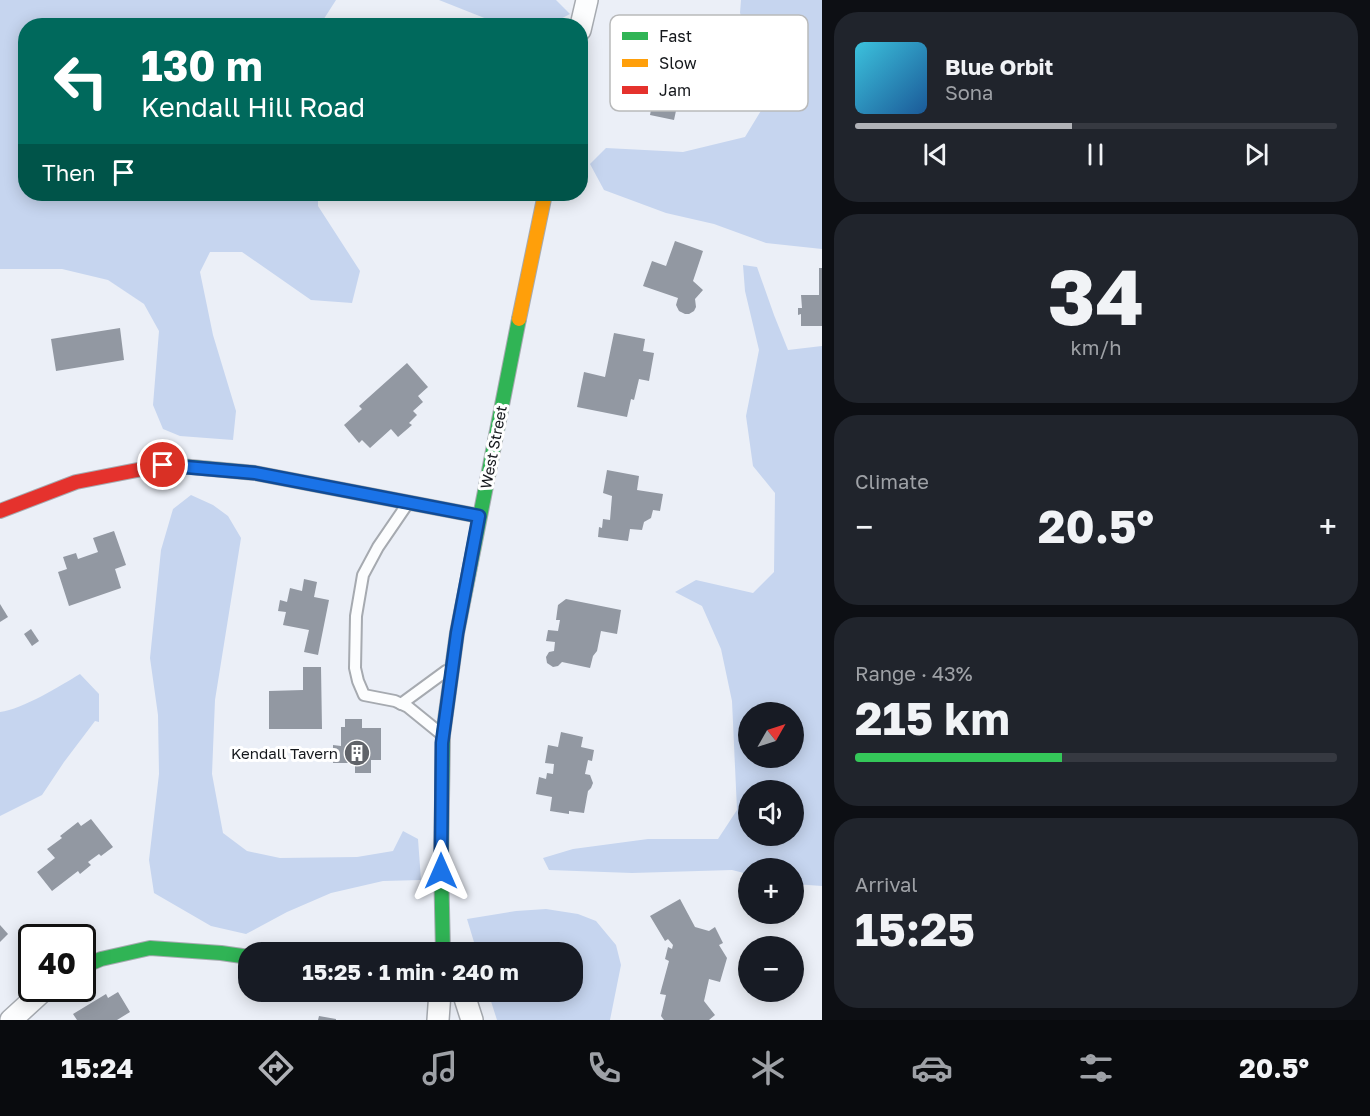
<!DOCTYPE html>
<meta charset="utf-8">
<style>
body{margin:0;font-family:"Golos Text",sans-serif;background:#20242c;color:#f1f3f6;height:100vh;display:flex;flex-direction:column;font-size:22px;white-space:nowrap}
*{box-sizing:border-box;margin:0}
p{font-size:20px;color:#9ea1a6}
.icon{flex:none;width:33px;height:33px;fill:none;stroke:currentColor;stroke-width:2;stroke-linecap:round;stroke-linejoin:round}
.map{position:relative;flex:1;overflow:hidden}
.drawer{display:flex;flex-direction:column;gap:12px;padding:12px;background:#0d0f14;width:548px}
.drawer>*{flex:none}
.top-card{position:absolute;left:18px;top:18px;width:570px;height:183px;border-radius:24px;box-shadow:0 3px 15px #0003;background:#00695c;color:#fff;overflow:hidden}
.needle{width:39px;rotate:51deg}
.buttons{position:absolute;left:738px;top:702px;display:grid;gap:12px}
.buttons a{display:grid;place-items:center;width:66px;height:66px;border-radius:50%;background:#171b24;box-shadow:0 3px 15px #0003;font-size:30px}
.speed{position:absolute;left:18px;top:924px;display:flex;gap:12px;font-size:30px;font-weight:700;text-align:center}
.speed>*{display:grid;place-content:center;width:78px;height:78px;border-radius:50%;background:#171b24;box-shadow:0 3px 15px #0003;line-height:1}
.speed .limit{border:3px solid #111;border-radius:9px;background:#fff;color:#111}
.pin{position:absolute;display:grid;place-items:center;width:51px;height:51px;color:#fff;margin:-26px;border:3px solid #fff;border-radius:50%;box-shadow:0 2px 6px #0007}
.me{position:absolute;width:66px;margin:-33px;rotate:0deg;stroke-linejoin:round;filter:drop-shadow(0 0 4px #0008)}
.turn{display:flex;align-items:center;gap:21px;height:126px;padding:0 24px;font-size:27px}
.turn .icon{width:78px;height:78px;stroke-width:2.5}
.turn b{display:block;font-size:42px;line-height:51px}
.then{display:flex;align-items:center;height:57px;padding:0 24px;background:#0003;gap:12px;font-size:22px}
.big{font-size:45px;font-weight:700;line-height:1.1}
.drawer .tile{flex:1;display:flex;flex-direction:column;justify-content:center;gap:9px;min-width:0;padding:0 21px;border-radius:24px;background:#20242c}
.drawer .dial{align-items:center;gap:0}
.dial b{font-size:78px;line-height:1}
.song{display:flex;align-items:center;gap:18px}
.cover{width:72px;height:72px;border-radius:9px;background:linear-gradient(135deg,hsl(190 70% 55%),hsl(210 70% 35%))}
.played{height:6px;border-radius:3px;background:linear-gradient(90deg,#b0b2b7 45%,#363941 45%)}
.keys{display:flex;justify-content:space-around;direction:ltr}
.heat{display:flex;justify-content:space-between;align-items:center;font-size:33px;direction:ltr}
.charge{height:9px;border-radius:4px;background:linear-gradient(90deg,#34c759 43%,#363941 0)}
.trip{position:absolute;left:238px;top:942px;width:345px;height:60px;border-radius:24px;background:#171b24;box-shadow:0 3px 15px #0003;font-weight:700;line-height:60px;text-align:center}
.dock{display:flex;height:96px;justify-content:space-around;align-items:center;background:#090b0e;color:#9ea1a6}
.dock .icon{width:42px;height:42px}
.dock .selected{color:#b0b2b7}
.dock b{font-size:27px;color:#f1f3f6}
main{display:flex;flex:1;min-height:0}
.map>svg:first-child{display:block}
.forest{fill:#c6d5ef;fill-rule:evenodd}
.building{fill:#9298a2}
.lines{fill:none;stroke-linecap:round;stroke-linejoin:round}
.lane-casing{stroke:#a6aab0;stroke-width:14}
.street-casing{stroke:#a6aab0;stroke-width:24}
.fast-casing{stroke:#a6aab0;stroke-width:16}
.slow-casing{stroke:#a6aab0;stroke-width:16}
.jam-casing{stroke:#a6aab0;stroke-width:16}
.lane{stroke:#fcfdfe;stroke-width:10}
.street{stroke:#fcfdfe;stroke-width:21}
.fast{stroke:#30b455;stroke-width:14}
.slow{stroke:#ff9f0a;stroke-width:14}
.jam{stroke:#e5322d;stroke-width:14}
.route-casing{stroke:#114b97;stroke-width:15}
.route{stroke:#1a73e8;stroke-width:10}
.labels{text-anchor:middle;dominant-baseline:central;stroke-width:6;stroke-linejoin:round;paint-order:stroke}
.street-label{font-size:15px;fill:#15181c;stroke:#fff}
.poi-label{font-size:15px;fill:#15181c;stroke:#fff;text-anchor:end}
.key{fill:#fff;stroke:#b9babb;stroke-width:1.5}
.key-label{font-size:16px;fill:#15181c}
</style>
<main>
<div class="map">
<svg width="823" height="1020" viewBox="0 0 823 1020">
<rect width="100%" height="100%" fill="#ebeff7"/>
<!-- forest -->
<g class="forest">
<polygon points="0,0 336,0 320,25 26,26 26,194 318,194 318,206 360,271 352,303 311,300 242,252 210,252 200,272 213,335 236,411 233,440 180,436 163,429 153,405 159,331 144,304 108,280 62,269 0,269"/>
<polygon points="439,0 556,0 570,14 551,24 497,23"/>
<polygon points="741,0 822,0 822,249 766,243 714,224 666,213 604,190 590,164 606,148 683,152 745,137 762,109 766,70 740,13"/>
<path d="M743 265 757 267 774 315 788 350 822 346V886L794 884V868H748V874L732 870 632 873 549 870 543 858 573 849 648 839H718L737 810 732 701 721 649 702 606 675 592 696 580 753 593 774 572 775 493 753 466 746 416 759 350 745 291ZM794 712V758H748V712ZM794 790V836H748V790Z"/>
<polygon points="191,495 213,505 228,516 241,538 215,700 212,774 223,833 247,851 280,858 357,857 393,851 403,831 418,839 421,880 383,881 331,893 287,912 246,934 211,926 154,893 149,860 159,774 158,715 150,658 161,550 173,509"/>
<path d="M80 674 99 694V722L95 721 64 762 42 795 0 816V712C23 709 60 686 80 674Z"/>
<polygon points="546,909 578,914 596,921 616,945 621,965 610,1020 497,1020 488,992 573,992 573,952 477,952 467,919 516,911"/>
</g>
<!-- building -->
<g class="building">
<polygon points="670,52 688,55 674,120 650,115 656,84 649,83 652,71 665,74"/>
<polygon points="675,241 703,251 693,281 703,290 695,299 696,307 694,311 689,314 685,314 679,311 676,305 678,298 643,286 652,261 666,266"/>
<polygon points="819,268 823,268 823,326 801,326 801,314 798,315 798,308 802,308 801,295 819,295"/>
<polygon points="120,328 124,360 56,371 51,339"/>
<polygon points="614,333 645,339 643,351 654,353 649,381 639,379 634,400 631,399 627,417 577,407 584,372 605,377"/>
<polygon points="407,363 428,387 418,396 423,402 413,411 417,415 409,423 412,425 398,437 391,429 370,448 362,440 359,443 344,425 362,409 359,406"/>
<polygon points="607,470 639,476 637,490 663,494 660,511 653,510 651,518 644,522 642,530 630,529 628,541 598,537 599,527 602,528 603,519 610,520 612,496 603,493"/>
<polygon points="114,531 126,565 115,569 121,588 69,606 58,572 67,569 63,557 76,553 78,559 98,552 93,538"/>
<polygon points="304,579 317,582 314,597 329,600 318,655 304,652 309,630 283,625 286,612 278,611 280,600 287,602 290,588 302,591"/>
<polygon points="566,599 621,610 617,634 601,631 597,651 593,656 590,668 562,662 558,666 553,667 547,663 546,657 549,652 554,651 555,642 546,641 548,630 558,631 560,620 556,620 558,605"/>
<polygon points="0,604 8,617 0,622"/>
<polygon points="31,629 39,641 32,646 24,634"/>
<polygon points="303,667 321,667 322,729 269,729 269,691 303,690"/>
<polygon points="345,719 362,719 362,728 381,728 381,760 371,760 371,773 355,773 355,763 333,763 333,745 341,746 341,727 345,727"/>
<polygon points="561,732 583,737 581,747 594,750 592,761 588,760 585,774 590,775 593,783 591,788 588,791 584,813 569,811 569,814 550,811 552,797 536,794 539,777 546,779 547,773 553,774 554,764 545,763 548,745 558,747"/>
<polygon points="91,819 113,847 101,856 99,854 88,862 91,865 80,874 78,871 52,891 37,872 55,858 47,849 62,838 60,836 78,822 81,826"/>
<polygon points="680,899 695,927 709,931 715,927 723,943 719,945 727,958 720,982 709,979 704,1001 715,1015 709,1020 664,1020 661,1016 666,995 660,994 669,961 665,959 668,947 672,949 673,945 668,939 665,941 650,916"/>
<polygon points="0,925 8,934 0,942"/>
<polygon points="118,992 130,1012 117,1020 77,1020 73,1014 106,994 108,998"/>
<polygon points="319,1016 336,1019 336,1020 318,1020"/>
</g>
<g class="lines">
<!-- lane casing -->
<g class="lane-casing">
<g id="lane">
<polyline points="406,506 378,547 363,575 356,616 355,668 358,681 364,695 395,701 408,707 440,733"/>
<polyline points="401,704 446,671"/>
</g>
</g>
<!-- street casing -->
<g class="street-casing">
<g id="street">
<polyline points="580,30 587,0"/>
<polyline points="463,992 472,1020"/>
<polyline points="11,1020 46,988"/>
<polyline points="438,1020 440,992"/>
</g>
</g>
<!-- fast casing -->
<g class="fast-casing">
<g id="fast">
<polyline points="180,466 255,473 479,516"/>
<polyline points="443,952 441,864 443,735 457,633 519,319"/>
<polyline points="82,967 101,959 150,948 221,953 249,957"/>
</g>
</g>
<!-- slow casing -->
<g class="slow-casing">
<polyline id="slow" points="519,319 545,194"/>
</g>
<!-- jam casing -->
<g class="jam-casing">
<polyline id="jam" points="0,511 76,482 163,465 180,466"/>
</g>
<!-- lane -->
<use href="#lane" class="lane"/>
<!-- street -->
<use href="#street" class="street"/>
<!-- fast -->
<use href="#fast" class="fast"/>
<!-- slow -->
<use href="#slow" class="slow"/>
<!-- jam -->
<use href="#jam" class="jam"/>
</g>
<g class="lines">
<!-- route casing -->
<g class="route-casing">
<polyline id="route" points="163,465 255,473 479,516 457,633 442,743 441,871"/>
</g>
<!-- route -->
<use href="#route" class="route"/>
</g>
<!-- icons -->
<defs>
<g id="building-disc" transform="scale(1.35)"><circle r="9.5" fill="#606369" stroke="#fff"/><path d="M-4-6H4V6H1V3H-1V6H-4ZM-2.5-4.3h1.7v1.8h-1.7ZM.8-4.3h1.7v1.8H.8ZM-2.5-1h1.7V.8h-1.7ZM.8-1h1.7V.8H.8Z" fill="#fff"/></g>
</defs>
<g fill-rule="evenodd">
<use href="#building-disc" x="357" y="753"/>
</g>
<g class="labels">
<!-- street labels -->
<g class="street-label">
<text transform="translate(493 447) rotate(-79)">West Street</text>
</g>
<!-- poi labels -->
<g class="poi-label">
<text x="338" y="753">Kendall Tavern</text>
</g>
</g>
<!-- legend -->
<rect x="610" y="15" width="198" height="96" rx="9" class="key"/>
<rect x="622" y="32" width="26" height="8" fill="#30b455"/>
<rect x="622" y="59" width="26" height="8" fill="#ff9f0a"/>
<rect x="622" y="86" width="26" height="8" fill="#e5322d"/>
<g class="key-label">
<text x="659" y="42">Fast</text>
<text x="659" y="69">Slow</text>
<text x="659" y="96">Jam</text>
</g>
</svg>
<div class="buttons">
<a><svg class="needle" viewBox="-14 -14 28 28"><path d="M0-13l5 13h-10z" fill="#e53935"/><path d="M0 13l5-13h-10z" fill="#9ea1a6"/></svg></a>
<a><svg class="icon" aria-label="sound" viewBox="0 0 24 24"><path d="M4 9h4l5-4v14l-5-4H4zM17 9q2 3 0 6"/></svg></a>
<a>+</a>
<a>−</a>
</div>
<div class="speed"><div class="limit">40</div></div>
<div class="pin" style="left:163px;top:465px;background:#d93025"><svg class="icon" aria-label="arrive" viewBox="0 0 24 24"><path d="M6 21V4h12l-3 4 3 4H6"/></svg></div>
<svg class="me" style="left:441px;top:871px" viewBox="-20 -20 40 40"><path d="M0-17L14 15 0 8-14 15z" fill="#1a73e8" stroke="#fff" stroke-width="4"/></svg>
<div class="trip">15:25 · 1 min · 240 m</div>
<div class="top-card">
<div class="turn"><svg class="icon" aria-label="left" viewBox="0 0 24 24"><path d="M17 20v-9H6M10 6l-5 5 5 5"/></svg><div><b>130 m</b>Kendall Hill Road</div></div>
<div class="then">Then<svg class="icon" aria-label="arrive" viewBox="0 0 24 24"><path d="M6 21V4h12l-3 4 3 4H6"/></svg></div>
</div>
</div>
<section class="drawer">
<div class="tile">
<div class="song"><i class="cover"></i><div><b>Blue Orbit</b><p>Sona</p></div></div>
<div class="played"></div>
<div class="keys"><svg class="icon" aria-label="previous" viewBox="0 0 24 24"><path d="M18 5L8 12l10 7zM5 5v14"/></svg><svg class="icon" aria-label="pause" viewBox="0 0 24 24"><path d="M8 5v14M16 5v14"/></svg><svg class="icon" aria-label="next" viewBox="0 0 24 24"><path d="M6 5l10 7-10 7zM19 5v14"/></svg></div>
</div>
<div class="tile dial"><b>34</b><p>km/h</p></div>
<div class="tile"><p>Climate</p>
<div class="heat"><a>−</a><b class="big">20.5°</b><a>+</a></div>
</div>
<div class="tile"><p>Range · 43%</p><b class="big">215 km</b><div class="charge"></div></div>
<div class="tile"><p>Arrival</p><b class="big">15:25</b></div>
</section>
</main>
<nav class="dock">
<b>15:24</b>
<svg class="icon selected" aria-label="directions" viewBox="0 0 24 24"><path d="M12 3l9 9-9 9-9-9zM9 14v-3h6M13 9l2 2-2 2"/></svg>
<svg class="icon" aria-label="music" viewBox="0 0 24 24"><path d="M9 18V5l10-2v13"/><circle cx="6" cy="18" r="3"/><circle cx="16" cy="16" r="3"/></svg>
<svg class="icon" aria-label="phone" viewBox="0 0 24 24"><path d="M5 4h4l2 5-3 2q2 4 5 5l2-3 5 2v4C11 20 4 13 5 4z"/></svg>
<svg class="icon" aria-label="climate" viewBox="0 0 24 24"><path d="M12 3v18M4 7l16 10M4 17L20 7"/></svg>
<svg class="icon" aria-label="car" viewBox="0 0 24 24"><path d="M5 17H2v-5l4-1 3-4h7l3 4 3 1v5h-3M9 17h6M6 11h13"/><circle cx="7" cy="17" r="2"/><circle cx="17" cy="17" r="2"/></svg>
<svg class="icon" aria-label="filters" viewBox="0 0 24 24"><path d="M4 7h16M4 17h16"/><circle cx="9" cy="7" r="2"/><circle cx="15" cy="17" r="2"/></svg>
<b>20.5°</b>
</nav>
